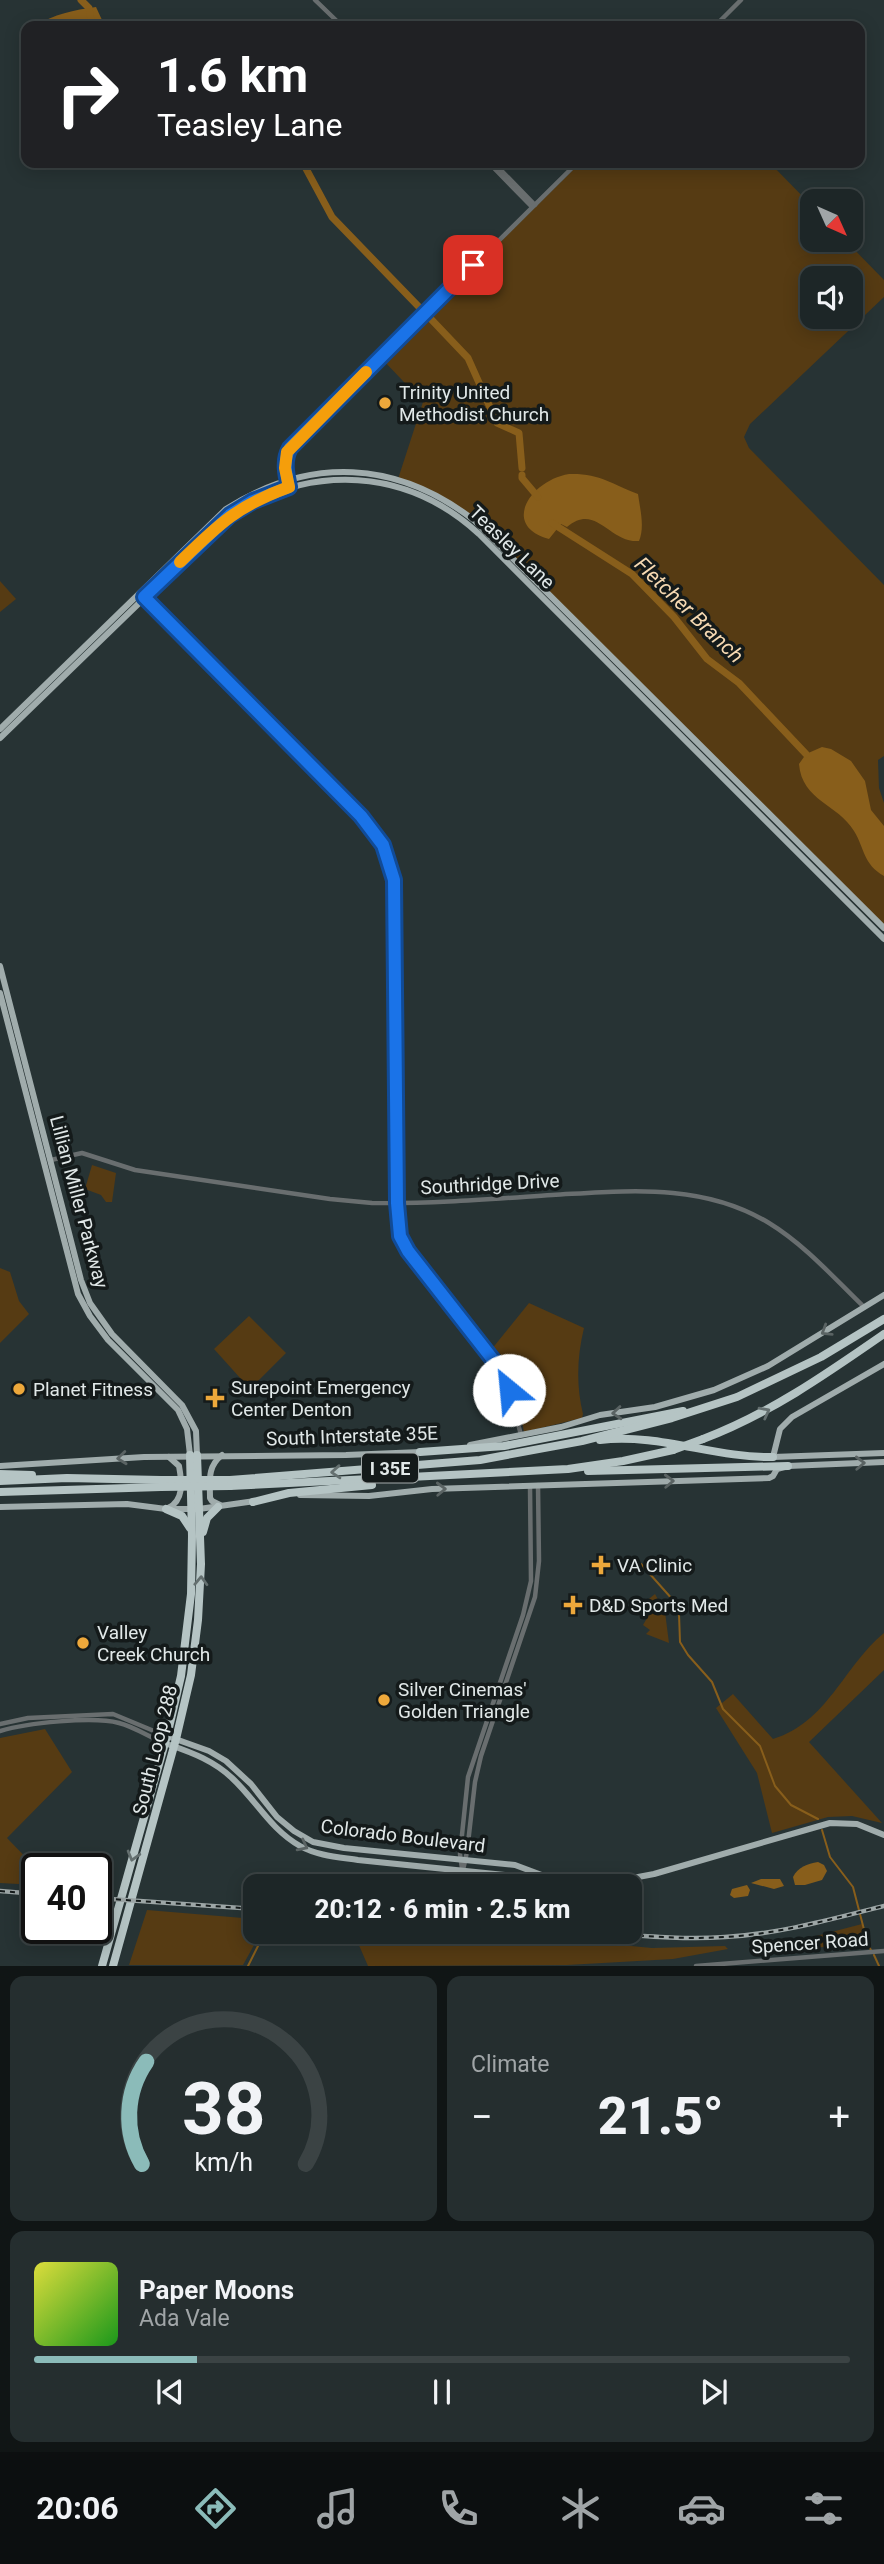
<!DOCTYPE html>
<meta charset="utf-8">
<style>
body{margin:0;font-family:Roboto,sans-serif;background:#252e2f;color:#f1f3f6;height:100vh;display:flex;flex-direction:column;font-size:26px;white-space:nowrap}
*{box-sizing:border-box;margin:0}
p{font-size:23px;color:#a0a5a7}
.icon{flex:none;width:38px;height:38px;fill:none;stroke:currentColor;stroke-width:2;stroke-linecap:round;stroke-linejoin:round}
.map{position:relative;height:1966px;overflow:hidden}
.side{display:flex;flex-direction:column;gap:10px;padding:10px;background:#101515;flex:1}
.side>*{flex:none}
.hud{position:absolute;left:21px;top:21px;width:844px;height:147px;border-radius:14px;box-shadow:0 4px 18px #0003,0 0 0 2px #3b4344;background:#202124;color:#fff;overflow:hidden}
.needle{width:46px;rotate:135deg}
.tools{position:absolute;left:800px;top:189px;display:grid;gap:14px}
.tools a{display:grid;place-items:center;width:63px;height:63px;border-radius:14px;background:#1d2627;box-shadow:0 4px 18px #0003,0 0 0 2px #3b4344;font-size:35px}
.speed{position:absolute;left:21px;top:1853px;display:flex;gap:14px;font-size:35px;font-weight:700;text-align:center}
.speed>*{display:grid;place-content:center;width:91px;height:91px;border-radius:50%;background:#1d2627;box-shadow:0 4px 18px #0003,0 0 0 2px #3b4344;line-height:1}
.speed .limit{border:4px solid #111;border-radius:10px;background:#fff;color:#111}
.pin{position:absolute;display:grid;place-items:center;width:60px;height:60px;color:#fff;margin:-30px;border-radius:14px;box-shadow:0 4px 10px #0006}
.me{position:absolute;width:77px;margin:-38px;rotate:332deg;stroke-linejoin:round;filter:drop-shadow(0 0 5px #0008)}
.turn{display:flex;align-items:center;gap:24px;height:147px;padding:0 21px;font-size:32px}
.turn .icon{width:91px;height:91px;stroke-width:2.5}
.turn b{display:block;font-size:49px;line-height:60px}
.big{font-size:52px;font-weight:800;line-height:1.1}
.side .tile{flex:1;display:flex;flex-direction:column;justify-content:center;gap:10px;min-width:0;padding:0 24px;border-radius:14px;background:#252e2f}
.side .dial{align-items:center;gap:0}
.dial svg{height:182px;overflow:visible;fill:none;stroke:#3b4344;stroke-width:7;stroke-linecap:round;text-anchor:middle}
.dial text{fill:#f1f3f6;stroke:none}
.song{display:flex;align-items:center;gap:21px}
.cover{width:84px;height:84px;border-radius:10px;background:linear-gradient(135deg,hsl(60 70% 55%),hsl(120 70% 35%))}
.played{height:7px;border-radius:4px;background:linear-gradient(90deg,#8bbbb9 20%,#3b4344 20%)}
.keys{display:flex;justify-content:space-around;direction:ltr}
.heat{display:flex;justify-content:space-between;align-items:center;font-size:38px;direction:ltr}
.side .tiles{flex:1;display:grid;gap:10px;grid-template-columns:1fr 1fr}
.tile:last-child{grid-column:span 2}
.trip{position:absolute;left:243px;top:1874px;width:399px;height:70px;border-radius:14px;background:#1d2627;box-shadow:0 4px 18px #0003,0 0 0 2px #3b4344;font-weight:800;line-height:70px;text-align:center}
.dock{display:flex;height:112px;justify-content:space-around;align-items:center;background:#0c0f10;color:#a0a5a7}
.dock .icon{width:49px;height:49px}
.dock .active{color:#8bbbb9}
.dock b{font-size:32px;color:#f1f3f6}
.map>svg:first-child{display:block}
.green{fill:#563b13;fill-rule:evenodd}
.water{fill:#885e1b}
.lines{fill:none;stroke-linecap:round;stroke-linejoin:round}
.stream{stroke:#885e1b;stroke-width:2}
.river{stroke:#885e1b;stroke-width:7}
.minor{stroke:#696e6f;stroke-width:4.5}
.major{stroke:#a0acac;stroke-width:6}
.highway{stroke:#b5c4c4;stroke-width:8}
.rail-casing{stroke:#9da6a6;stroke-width:4.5}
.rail{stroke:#141a1a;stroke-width:2;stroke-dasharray:5;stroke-linecap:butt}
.highway-bridge{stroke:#b5c4c4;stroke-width:8}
.oneway{stroke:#5a6363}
.oneway2{stroke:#646f6f}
.route-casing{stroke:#114b97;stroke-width:18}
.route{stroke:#1a73e8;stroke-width:12}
.slow{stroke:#f59e0b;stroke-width:12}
.poi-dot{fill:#eda83b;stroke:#141a1a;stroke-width:2.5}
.labels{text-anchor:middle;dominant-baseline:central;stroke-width:7;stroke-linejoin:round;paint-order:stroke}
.shield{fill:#141a1a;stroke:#a4aaaa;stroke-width:2}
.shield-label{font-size:18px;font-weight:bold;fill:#e1e8e8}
.poi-label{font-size:19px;fill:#e1e8e8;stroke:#141a1a;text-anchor:start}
.street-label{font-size:19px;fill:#e1e8e8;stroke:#141a1a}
.water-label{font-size:21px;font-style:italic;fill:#f6d9b2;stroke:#141a1a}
</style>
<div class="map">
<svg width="884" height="1966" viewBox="0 0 884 1966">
<rect width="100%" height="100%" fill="#273334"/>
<!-- green -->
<g class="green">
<path d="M580 163H770L812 206V240H845L884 280V297L750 424 744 437 749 448 884 585V756L878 760 879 788 884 803V929L484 530 455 506 398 479 423 402 382 359ZM812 278H850V317H812Z"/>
<polygon points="0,581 16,599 0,612"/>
<polygon points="92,1165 116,1173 112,1202 106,1202 101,1195 85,1189"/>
<polygon points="0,1268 10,1272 19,1301 29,1314 0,1343"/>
<path d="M529 1303 584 1328C577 1357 576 1385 583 1414L582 1418 524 1432C518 1401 510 1375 491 1350Z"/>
<polygon points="249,1316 286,1353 250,1389 214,1349"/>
<polygon points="655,1594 665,1612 669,1643 646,1634 650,1630 643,1625 650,1613 644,1603"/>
<path d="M884 1633V1670L809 1742 882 1823 852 1816 828 1817 772 1833 757 1773 716 1708 733 1694 773 1739C828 1722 843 1667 884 1633Z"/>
<polygon points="45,1729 72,1772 7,1838 37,1869 37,1885 0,1883 0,1738"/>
<polygon points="147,1910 255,1919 256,1932 260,1932 259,1936 243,1965 129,1965"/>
<polygon points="862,1924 868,1945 763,1950 762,1946 767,1944 801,1940"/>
<polygon points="344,1932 516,1935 652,1948 725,1946 728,1949 673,1959 567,1965 368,1966 358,1943"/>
</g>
<!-- water -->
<g class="water">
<path d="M96 7 102 20 110 26H35C54 14 74 10 96 7Z"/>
<path d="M569 474C599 473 612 484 638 494 640 509 645 527 639 541 609 543 596 502 567 527L561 524 549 539C500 526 531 480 569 474Z"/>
<path d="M822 747 831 749 851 761 865 781 871 810 884 826V876C863 864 865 849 854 831 838 804 802 801 799 764L806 754Z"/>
<path d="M818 1862 824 1865 827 1871 822 1880 805 1885H795L793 1877C798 1867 807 1864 818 1862Z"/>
<polygon points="761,1879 780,1879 784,1886 774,1889 751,1883"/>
<polygon points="747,1885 750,1890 748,1896 734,1898 730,1895 732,1889"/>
</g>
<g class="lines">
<!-- stream -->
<g class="stream">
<polyline points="641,1564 673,1600 679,1614 680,1642 688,1655 712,1682 723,1709 760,1746 775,1786 791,1805 818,1819"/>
<polyline points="822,1830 830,1857 853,1887 868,1945 871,1950"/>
<polyline points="874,1955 879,1966"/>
<polyline points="248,1966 265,1932"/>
</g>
<!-- river -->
<g class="river">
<polyline points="81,0 89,8 92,26"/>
<polyline points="303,163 332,217 420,308"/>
<polyline points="429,317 468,358 497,423 519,433 522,468"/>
<polyline points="522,475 522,478 538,497"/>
<polyline points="552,523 632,574 674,617 707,659 739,683 806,754"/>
</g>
<!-- minor -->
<g class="minor">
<polyline points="315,0 342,26"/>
<polyline points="715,26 741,0"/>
<polyline points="489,163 532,207"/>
<polyline points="494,163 535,205"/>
<path d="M288 482C285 471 283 458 290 448L577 163"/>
<path d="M143 596 361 816C378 836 389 854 394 880L397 1203 398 1227 403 1243 498 1366 509 1390 521 1435"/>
<path d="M51 1160 82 1153 135 1170 330 1199 372 1203C432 1204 492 1199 552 1195 626 1191 702 1182 769 1223 805 1245 834 1278 864 1307"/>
<polyline points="0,1724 28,1718 113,1714 166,1736"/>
<path d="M0 1731C26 1723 93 1716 119 1723 135 1727 149 1737 164 1743"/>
<polyline points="462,1869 460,1854 468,1777 523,1615 531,1581 530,1486"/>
<polyline points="463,1870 467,1852 475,1782 481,1756 535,1597 539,1561 538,1485"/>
<polyline points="696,1966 884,1951"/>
</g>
<!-- major -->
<g class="major">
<path d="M0 729 226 509C310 456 397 460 475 521L884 928"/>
<path d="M0 738 230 515C312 464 406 467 479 534L884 939"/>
<polyline points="0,966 69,1233 81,1280 90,1303 112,1334 182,1405 196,1431 197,1455"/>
<polyline points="0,993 78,1294 90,1316 108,1340 178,1410 187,1429 190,1455"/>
<polyline points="884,1364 792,1417 780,1429 773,1457 884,1453"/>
<polyline points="470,1445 561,1427 600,1415 655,1407 714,1390 768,1366 884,1295"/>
<polyline points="0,1466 144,1457 346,1455 421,1452"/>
<polyline points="300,1495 369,1496 432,1489 769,1478 773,1476 777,1469 788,1466 884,1462"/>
<path d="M220 1505 212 1501 210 1498C210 1480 207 1467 222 1455"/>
<polyline points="0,1507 127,1504 166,1509 199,1509 255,1501"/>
<path d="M168 1508C184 1501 182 1482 179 1466L169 1457"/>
<polyline points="167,1736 209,1751 226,1761 251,1784 277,1817 294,1831 313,1842 344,1848 515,1865 547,1877"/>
<path d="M170 1745C193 1753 214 1761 232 1778 256 1800 270 1829 300 1846 318 1856 338 1857 358 1860L533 1878 617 1881 654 1874 830 1823 857 1824 884 1835"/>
</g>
<!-- highway -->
<g class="highway">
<path d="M703 1439C769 1414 825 1375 884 1334"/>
<path d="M600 1440C659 1433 714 1458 773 1457"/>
<polyline points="420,1452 504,1446 683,1411"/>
<polyline points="588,1471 788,1466"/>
<polyline points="0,1474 32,1475"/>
<polyline points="230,1480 480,1460 582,1441 672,1418 737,1397 821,1357 884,1319"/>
<polyline points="0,1481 67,1478 161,1480"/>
<polyline points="230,1486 568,1469 623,1461 673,1450"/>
<polyline points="0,1492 161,1487"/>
<polyline points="253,1502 289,1493 372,1485"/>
<polyline points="166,1509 182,1516 190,1528"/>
<polyline points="203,1532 207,1518 218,1507"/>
<polyline points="102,1966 167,1736 181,1676 191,1594 192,1536 190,1455"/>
<polyline points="113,1966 176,1739 191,1675 198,1620 201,1564 197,1455"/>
</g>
<!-- rail casing -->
<g class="rail-casing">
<g id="rail">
<polyline points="0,1891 37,1894"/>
<polyline points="96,1898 256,1909"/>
<path d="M589 1932C634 1935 679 1940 725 1937 779 1934 832 1919 884 1906"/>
</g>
</g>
<!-- rail -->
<use href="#rail" class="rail"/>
<!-- highway-bridge -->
<g class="highway-bridge">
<polyline points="673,1450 703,1439"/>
<polyline points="161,1480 230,1480"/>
<polyline points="161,1487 230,1486"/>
</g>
</g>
<!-- one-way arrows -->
<defs><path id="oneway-chevron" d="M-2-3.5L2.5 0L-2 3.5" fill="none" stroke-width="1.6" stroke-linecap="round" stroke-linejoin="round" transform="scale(1.75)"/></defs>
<g class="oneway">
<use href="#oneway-chevron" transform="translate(826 1331) rotate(148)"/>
<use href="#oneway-chevron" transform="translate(617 1413) rotate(175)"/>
<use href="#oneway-chevron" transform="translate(122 1458) rotate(174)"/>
<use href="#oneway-chevron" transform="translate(860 1463) rotate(-2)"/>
<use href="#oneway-chevron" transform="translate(669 1481) rotate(-2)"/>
<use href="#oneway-chevron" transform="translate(441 1489) rotate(-2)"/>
<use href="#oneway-chevron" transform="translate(303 1846) rotate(27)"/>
</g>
<g class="oneway2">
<use href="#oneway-chevron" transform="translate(765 1412) rotate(-28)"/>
<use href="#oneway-chevron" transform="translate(336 1472) rotate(176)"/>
<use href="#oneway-chevron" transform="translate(201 1581) rotate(-88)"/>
<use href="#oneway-chevron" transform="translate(133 1856) rotate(106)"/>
</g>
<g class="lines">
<!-- route casing -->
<g class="route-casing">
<path id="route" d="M473 265 290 448C283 460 286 474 289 487L253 501 230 515 144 597 361 816 383 845 394 880 397 1203 400 1236 408 1251 494 1361 509 1390"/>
</g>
<!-- route -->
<use href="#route" class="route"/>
<!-- slow -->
<path class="slow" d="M180 562C219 524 237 506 289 487L285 468 287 452 366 372"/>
</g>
<!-- markers -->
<g class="poi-dot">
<circle cx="385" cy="403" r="7"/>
<circle cx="19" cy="1389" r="7"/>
<path d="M211.5 1387.5h7v7h7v7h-7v7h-7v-7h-7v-7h7z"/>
<path d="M597.5 1554.5h7v7h7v7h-7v7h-7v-7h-7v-7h7z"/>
<path d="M569.5 1594.5h7v7h7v7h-7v7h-7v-7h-7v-7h7z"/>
<circle cx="83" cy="1643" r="7"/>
<circle cx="384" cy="1700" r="7"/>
</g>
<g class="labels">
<!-- shield labels -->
<rect class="shield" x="362" y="1453.5" width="56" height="29" rx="5"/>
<g class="shield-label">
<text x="390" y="1468">I 35E</text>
</g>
<!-- poi labels -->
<g class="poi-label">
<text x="399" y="392">Trinity United<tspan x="399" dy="22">Methodist Church</tspan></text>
<text x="231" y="1387">Surepoint Emergency<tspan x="231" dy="22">Center Denton</tspan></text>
<text x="33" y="1389">Planet Fitness</text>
<text x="617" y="1565">VA Clinic</text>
<text x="589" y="1605">D&amp;D Sports Med</text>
<text x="97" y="1632">Valley<tspan x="97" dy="22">Creek Church</tspan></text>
<text x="398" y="1689">Silver Cinemas'<tspan x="398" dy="22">Golden Triangle</tspan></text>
</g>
<!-- street labels -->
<g class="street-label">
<text transform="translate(512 547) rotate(44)">Teasley Lane</text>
<text transform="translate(490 1184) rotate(-3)">Southridge Drive</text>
<text transform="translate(79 1202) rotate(75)">Lillian Miller Parkway</text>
<text transform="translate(352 1436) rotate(-2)">South Interstate 35E</text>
<text transform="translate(155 1750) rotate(-76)">South Loop 288</text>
<text transform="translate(403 1836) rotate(7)">Colorado Boulevard</text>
<text transform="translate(810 1943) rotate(-4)">Spencer Road</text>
</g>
<!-- water labels -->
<g class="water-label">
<text transform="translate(689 610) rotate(44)">Fletcher Branch</text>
</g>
</g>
</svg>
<div class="tools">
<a><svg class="needle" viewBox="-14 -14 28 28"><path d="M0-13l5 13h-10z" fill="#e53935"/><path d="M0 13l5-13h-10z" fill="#a0a5a7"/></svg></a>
<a><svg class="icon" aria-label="sound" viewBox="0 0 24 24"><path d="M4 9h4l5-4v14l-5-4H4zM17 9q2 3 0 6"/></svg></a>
</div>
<div class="speed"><div class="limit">40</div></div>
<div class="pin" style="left:473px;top:265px;background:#d93025"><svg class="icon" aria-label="arrive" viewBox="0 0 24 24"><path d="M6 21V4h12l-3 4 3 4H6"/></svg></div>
<svg class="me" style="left:509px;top:1390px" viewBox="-20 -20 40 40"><circle r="19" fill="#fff"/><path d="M0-13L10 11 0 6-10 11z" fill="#1a73e8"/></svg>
<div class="trip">20:12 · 6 min · 2.5 km</div>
<div class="hud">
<div class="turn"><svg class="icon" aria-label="right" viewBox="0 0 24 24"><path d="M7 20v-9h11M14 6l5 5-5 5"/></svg><div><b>1.6 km</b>Teasley Lane</div></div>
</div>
</div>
<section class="side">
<div class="tiles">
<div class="tile dial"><svg viewBox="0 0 100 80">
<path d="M14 69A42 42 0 1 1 86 69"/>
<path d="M14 69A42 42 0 0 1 16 24" stroke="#8bbbb9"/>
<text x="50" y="56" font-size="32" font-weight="700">38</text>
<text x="50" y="72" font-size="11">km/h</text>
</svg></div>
<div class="tile"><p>Climate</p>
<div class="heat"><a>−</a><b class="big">21.5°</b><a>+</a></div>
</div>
<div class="tile">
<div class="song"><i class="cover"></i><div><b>Paper Moons</b><p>Ada Vale</p></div></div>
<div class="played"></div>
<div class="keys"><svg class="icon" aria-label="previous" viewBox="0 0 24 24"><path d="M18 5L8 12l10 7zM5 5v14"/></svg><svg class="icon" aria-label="pause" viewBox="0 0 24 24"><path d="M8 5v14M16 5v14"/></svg><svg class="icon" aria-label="next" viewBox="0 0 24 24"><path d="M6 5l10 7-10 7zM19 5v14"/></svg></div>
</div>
</div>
</section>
<nav class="dock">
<b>20:06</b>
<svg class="icon active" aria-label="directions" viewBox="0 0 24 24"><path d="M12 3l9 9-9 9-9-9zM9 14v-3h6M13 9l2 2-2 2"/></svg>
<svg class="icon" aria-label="music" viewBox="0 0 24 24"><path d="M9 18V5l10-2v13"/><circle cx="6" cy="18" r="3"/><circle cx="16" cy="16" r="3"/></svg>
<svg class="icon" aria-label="phone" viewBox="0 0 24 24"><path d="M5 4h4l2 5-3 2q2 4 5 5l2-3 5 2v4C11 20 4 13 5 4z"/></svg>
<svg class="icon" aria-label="climate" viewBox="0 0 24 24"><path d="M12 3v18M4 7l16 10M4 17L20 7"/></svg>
<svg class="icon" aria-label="car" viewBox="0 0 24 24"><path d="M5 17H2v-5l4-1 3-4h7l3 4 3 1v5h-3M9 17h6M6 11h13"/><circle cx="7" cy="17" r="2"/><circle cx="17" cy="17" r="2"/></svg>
<svg class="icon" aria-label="filters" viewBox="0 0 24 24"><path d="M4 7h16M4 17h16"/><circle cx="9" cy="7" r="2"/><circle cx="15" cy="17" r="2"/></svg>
</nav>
